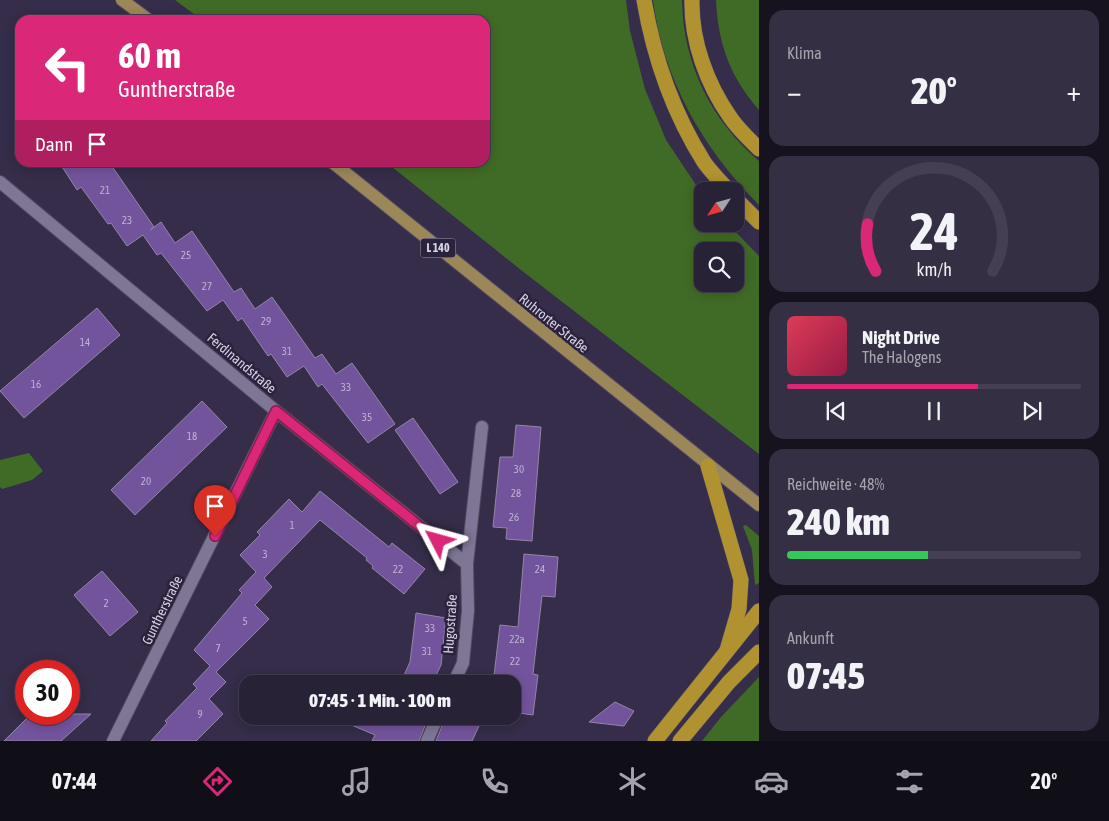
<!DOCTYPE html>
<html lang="de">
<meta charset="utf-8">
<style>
body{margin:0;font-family:"Asap Condensed",sans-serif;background:#342f42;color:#f1f3f6;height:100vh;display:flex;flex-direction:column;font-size:19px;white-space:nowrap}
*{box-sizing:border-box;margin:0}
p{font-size:16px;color:#a5a4ad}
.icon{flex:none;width:28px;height:28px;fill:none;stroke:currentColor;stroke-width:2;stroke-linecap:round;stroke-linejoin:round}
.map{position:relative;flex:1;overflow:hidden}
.panel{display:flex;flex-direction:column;gap:10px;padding:10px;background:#16131e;width:350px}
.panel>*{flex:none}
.guide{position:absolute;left:15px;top:15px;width:475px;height:152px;border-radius:15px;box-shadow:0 2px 12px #0003,0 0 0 1px #443f52;background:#db2777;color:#fff;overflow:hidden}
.needle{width:32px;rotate:234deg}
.tools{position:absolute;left:694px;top:182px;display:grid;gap:10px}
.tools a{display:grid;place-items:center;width:50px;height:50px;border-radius:10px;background:#282237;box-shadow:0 2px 12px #0003,0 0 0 1px #443f52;font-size:25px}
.speed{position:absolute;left:15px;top:660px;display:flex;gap:10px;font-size:25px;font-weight:700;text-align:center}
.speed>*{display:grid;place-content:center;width:65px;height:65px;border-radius:50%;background:#282237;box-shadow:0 2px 12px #0003,0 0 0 1px #443f52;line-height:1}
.speed .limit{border:8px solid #d22;background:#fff;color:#111}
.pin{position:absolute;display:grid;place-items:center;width:42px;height:42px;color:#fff;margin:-51px -21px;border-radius:50% 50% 50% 0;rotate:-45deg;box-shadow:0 0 5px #0007}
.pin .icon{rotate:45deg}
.me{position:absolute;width:55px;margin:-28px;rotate:309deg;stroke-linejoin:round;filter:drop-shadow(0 0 4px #0008)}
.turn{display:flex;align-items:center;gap:18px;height:105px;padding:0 20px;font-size:22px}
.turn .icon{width:65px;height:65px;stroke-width:2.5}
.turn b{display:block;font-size:35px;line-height:42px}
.then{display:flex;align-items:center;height:48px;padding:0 20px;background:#0003;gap:10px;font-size:19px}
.big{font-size:38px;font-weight:800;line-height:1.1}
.panel .tile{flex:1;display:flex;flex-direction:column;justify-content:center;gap:8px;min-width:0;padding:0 18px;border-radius:15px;background:#342f42}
.panel .dial{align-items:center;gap:0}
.dial svg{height:130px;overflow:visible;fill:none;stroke:#443f52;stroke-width:7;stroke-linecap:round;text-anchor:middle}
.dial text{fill:#f1f3f6;stroke:none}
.song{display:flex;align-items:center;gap:15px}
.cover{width:60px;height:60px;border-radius:8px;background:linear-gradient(135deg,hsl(350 70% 55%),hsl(340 70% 35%))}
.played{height:5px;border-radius:2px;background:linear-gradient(90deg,#db2777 65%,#443f52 65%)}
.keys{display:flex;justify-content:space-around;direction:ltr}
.heat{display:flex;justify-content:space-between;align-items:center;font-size:28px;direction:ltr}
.charge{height:8px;border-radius:4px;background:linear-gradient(90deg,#34c759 48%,#443f52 0)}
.trip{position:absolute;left:239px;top:675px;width:282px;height:50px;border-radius:15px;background:#282237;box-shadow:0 2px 12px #0003,0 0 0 1px #443f52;font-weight:800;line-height:50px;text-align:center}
.tab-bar{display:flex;height:80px;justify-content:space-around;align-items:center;background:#100e16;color:#a5a4ad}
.tab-bar .icon{width:35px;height:35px}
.tab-bar .on{color:#db2777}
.tab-bar b{font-size:22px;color:#f1f3f6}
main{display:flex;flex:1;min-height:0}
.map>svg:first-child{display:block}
.green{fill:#406b26;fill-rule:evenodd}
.building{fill:#72549c;stroke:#9286a6}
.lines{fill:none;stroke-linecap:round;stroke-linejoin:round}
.minor-casing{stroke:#514a61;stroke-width:14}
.major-casing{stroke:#514a61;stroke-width:14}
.highway-casing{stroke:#514a61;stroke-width:16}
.minor{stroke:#7f7696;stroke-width:12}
.major{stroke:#9c8759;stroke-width:12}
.highway{stroke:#b09231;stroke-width:15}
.route-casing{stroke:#8e194d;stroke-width:12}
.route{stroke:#db2777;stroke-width:9}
.labels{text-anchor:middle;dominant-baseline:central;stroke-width:5;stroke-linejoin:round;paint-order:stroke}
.number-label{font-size:11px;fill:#beb2d2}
.shield{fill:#2b233e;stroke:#a39eb2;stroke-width:1}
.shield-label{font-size:12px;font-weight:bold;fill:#d7d2e4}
.street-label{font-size:14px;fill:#d7d2e4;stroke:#2b233e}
</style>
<main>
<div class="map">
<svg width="759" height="741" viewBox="0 0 759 741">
<rect width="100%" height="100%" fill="#352d49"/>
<!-- green -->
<g class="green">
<path d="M175 0H626L630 31 645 89 666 140 702 194V224H728L759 256V454L521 270 387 163 485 162V20H202ZM702 251H735V284H702Z"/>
<path d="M653 0H682C683 64 711 120 759 161V205C703 149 663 79 653 0Z"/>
<path d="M716 0H759V110C730 77 718 44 716 0Z"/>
<polygon points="29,453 43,471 32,480 2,489 0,487 0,460"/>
<polygon points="746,525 759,536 759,583 755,585 752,550 743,526"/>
<polygon points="759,677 759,741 702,741 721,717"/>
</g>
<!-- building -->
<g class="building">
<polygon points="59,162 109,162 154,227 150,230 161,222 175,243 192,231 234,292 241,288 255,309 272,297 315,358 322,354 336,374 352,363 395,424 368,443 322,384 318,387 304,366 287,377 271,354 268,356 242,318 238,321 223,300 207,311 161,253 157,255 143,235 127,246 111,223 108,224 81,187 77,190"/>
<polygon points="97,308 120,335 24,418 0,391"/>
<polygon points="202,401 227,427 135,515 111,490"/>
<polygon points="413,418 458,482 440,494 395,430"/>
<polygon points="516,425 541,427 532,541 506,539 507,528 493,527 500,457 513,457"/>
<polygon points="320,491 389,547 392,543 425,569 404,594 372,568 373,566 366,560 367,558 320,520 264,578 272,587 255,605 269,619 216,672 226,682 209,699 223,714 196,741 151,741 167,723 165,721 197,688 193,684 210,666 194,650 242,593 239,590 256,572 240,555 260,535 257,532 264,525 289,499 302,512"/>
<polygon points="524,554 558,557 555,597 542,596 533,674 538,675 533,715 512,712 512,684 493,684 500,625 518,627"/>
<polygon points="102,571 138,612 110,636 74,595"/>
<polygon points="416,613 446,618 441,665 432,684 400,684 410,662"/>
<polygon points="615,702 634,711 624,726 589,722"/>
<polygon points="31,714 91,714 61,741 4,741"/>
<polygon points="353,716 429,716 419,741 372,741 375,735 349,724"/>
<polygon points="446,716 458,716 479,726 472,741 436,741"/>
</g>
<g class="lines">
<!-- minor casing -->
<g class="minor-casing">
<g id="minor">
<polyline points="0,182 276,411 467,564"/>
<polyline points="453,684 463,663 468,611 467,564 482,427"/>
<polyline points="113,741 276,411"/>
<polyline points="427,741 438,716"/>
</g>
</g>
<!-- major casing -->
<g class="major-casing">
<g id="major">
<polyline points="122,0 149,20"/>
<polyline points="332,162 759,505"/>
</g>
</g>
<!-- highway casing -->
<g class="highway-casing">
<g id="highway">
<path d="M644 0C654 59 672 111 704 162 711 172 721 182 729 191"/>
<path d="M692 0C691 41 707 84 730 117 738 129 749 139 759 149"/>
<polyline points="735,198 759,222"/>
<polyline points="708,466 741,580 739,609 727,650"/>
<polyline points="655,741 759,611"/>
<polyline points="680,741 729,682 759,652"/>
</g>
</g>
<!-- minor -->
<use href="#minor" class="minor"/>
<!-- major -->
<use href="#major" class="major"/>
<!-- highway -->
<use href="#highway" class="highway"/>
</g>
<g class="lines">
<!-- route casing -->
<g class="route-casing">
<polyline id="route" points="215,536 276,411 438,541"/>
</g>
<!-- route -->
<use href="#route" class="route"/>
</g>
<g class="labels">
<!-- number labels -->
<g class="number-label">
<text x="105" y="190">21</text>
<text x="127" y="220">23</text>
<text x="186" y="255">25</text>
<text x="207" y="286">27</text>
<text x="266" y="321">29</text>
<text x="85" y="342">14</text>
<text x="287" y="351">31</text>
<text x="36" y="384">16</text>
<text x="346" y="387">33</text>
<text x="367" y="417">35</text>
<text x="192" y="436">18</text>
<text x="519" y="469">30</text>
<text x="146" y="481">20</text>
<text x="516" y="493">28</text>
<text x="514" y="517">26</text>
<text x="292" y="525">1</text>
<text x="265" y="554">3</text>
<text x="398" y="569">22</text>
<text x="540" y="569">24</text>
<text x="106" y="603">2</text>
<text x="245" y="621">5</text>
<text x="430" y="628">33</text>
<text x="517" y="639">22a</text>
<text x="218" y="648">7</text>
<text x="427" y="651">31</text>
<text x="515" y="661">22</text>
<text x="200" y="714">9</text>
</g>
<!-- shield labels -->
<rect class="shield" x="420.5" y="238.5" width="35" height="19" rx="4"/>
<g class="shield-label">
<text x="438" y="248">L 140</text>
</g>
<!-- street labels -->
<g class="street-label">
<text transform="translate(554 323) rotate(39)">Ruhrorter Straße</text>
<text transform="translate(242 363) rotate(40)">Ferdinandstraße</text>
<text transform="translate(162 610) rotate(-64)">Guntherstraße</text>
<text transform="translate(450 624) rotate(-86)">Hugostraße</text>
</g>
</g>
</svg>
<div class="tools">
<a><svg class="needle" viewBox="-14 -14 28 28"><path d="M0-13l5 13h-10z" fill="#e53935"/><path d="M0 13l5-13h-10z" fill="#a5a4ad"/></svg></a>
<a><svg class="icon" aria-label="search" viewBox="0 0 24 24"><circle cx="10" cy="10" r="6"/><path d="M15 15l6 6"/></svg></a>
</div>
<div class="speed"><div class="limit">30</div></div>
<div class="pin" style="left:215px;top:536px;background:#d93025"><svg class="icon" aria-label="arrive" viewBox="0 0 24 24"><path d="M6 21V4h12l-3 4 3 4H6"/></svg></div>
<svg class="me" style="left:438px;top:541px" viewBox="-20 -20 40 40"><path d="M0-17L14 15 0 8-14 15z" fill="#db2777" stroke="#fff" stroke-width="4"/></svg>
<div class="trip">07:45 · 1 Min. · 100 m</div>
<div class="guide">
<div class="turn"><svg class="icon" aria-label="left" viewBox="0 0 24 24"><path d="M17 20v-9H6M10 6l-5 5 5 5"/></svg><div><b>60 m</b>Guntherstraße</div></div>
<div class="then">Dann<svg class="icon" aria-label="arrive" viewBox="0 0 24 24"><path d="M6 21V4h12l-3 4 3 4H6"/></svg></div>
</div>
</div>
<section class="panel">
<div class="tile"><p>Klima</p>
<div class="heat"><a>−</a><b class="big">20°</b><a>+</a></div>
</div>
<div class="tile dial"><svg viewBox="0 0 100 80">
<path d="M14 69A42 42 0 1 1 86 69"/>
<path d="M14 69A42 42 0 0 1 9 40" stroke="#db2777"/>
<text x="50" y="56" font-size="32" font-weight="700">24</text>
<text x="50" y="72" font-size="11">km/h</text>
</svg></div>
<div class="tile">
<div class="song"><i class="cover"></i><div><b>Night Drive</b><p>The Halogens</p></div></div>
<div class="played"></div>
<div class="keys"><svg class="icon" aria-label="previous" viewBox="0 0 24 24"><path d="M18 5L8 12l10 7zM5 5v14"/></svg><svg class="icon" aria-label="pause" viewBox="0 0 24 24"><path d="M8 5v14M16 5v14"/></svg><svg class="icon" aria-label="next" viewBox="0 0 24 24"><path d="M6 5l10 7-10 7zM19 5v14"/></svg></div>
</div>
<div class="tile"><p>Reichweite · 48%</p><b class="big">240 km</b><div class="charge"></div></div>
<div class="tile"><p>Ankunft</p><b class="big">07:45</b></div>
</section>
</main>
<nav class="tab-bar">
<b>07:44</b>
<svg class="icon on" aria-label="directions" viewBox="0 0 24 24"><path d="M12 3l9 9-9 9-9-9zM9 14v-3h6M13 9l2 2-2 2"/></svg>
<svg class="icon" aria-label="music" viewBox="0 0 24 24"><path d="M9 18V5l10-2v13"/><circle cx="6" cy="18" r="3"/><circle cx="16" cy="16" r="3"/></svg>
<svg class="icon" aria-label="phone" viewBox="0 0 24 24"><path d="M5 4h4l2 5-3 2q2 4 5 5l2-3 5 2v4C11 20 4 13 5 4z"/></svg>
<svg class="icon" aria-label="climate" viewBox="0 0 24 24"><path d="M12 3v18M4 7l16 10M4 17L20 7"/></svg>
<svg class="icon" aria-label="car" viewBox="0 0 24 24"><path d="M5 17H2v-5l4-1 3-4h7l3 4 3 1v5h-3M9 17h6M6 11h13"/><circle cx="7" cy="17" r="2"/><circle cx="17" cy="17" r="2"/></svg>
<svg class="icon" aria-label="filters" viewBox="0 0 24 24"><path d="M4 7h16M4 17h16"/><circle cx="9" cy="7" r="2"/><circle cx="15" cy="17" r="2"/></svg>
<b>20°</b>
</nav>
